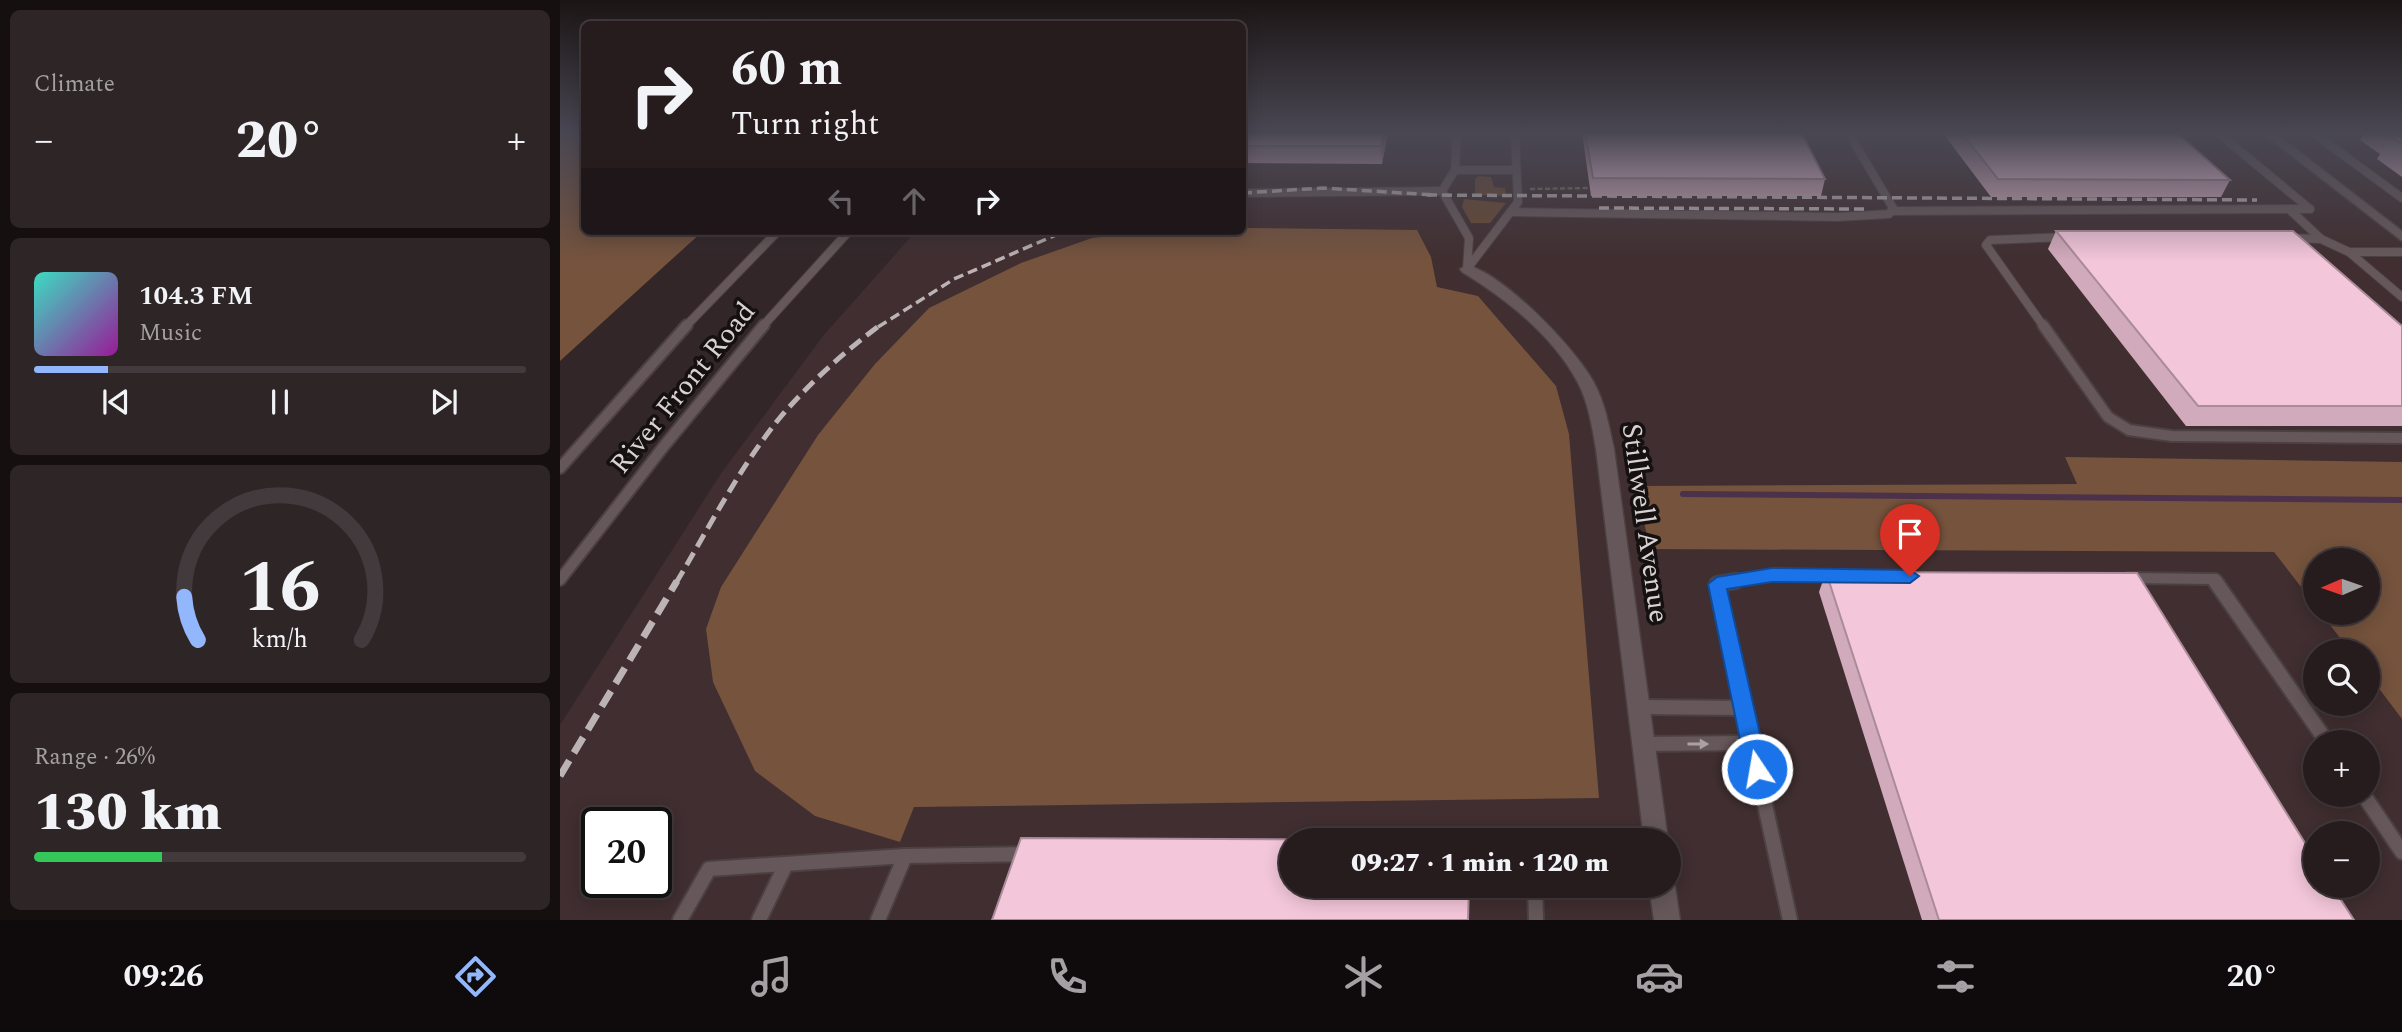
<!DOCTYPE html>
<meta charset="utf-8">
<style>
body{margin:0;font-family:Spectral,serif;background:#2e2527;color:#f1f3f6;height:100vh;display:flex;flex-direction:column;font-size:26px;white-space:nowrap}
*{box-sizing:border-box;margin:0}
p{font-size:23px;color:#a4a1a4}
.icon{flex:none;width:38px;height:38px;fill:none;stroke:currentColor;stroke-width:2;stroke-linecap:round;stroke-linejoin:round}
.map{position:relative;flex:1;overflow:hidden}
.sheet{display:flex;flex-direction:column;gap:10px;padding:10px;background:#150f10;width:560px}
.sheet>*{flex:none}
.hud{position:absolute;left:21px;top:21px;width:665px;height:214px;border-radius:10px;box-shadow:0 4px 18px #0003,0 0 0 2px #423a3c;background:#261c1e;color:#f1f3f6;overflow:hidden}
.needle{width:46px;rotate:268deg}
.fabs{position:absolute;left:1743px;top:548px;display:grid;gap:14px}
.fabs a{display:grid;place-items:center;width:77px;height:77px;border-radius:50%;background:#261c1e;box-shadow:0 4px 18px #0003,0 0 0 2px #423a3c;font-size:35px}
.speed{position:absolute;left:21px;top:807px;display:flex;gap:14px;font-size:35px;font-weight:700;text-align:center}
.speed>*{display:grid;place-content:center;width:91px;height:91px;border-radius:50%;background:#261c1e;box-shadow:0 4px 18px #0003,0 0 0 2px #423a3c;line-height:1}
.speed .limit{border:4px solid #111;border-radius:10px;background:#fff;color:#111}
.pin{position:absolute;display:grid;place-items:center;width:60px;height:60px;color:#fff;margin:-72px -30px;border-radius:50% 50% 50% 0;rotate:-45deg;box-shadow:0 0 7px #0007}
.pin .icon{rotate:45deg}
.me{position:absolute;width:77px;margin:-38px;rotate:348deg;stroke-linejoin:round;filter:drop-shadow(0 0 5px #0008)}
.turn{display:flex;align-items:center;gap:24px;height:147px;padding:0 35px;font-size:32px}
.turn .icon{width:91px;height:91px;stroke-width:2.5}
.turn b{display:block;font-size:49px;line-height:60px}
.lanes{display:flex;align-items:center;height:66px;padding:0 35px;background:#0003;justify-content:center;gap:35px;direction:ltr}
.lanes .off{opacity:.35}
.big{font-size:52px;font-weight:800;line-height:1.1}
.sheet .tile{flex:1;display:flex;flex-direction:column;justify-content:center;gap:10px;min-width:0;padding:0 24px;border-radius:10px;background:#2e2527}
.sheet .dial{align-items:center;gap:0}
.dial svg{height:182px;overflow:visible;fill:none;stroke:#423a3c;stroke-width:7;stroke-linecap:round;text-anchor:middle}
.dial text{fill:#f1f3f6;stroke:none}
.song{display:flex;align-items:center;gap:21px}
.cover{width:84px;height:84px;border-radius:10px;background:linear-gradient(135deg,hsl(170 70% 55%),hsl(300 70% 35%))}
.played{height:7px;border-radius:4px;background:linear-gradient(90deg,#93b7fd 15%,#423a3c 15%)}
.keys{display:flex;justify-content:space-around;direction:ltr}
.heat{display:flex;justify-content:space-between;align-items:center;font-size:38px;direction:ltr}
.charge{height:10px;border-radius:5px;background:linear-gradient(90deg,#34c759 26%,#423a3c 0)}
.trip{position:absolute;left:719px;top:828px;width:402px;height:70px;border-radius:35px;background:#261c1e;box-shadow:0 4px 18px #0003,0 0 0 2px #423a3c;font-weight:800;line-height:70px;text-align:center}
.dock{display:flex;height:112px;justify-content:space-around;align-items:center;background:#0f0b0c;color:#a4a1a4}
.dock .icon{width:49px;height:49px}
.dock .selected{color:#93b7fd}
.dock b{font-size:32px;color:#f1f3f6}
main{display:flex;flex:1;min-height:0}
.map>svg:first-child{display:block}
.built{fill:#402e30;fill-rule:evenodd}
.green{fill:#694933}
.forest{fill:#75533d}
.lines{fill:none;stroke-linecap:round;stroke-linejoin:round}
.stream{stroke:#4c314b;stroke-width:6}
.service-far2-casing{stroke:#4c4142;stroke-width:10}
.service-far1-casing{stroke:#4c4142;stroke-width:14}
.service-casing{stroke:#4c4142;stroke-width:18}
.minor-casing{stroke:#4c4142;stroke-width:3}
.path{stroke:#776c6e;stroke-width:2.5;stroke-dasharray:5 2.5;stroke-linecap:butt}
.service-far2{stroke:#66585a;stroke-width:8}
.service-far1{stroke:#66585a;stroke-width:10}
.service{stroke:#66585a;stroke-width:14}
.minor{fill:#66585a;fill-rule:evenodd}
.rail-far2{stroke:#bcb3b4;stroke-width:3.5;stroke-dasharray:10 5;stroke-linecap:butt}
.rail-far1{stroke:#bcb3b4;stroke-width:5;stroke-dasharray:14 7;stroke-linecap:butt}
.rail{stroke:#bcb3b4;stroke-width:7;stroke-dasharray:18 9;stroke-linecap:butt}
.wall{fill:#d1aabb}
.shaded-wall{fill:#aa8b99}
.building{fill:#f3c6da;stroke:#aa8b99;stroke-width:2}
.oneway{fill:#aba1a2}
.route{fill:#1a73e8;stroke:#114b97;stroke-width:2}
.labels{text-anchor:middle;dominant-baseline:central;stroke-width:7;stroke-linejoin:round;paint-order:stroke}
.street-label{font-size:28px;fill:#d9d1d2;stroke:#161111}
</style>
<main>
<section class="sheet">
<div class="tile"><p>Climate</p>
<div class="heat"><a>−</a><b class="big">20°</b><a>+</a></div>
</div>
<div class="tile">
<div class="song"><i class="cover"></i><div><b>104.3 FM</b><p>Music</p></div></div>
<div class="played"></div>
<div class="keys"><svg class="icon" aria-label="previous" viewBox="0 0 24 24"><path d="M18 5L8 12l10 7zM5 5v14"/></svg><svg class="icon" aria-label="pause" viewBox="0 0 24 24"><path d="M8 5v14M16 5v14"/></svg><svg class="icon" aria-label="next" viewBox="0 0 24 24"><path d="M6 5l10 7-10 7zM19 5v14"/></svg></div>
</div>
<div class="tile dial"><svg viewBox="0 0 100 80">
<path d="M14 69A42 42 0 1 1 86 69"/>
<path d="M14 69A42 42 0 0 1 8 50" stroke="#93b7fd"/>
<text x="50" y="56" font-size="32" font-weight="700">16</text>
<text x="50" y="72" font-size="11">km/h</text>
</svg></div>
<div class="tile"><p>Range · 26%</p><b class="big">130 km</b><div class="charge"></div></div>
</section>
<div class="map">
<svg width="1842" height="920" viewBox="0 0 1842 920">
<rect width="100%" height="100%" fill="#322628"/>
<!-- built -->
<path class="built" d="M683 132H1842V920H0V725L162 472 263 336 356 231H682ZM1755 560H1808V612H1755ZM1755 651H1808V704H1755ZM1755 742H1808V794H1755ZM37 822H96V882H37ZM1755 833H1808V886H1755ZM732 840H1110V886H732Z"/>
<!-- green -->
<g class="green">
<polygon points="919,176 931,177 934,187 945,188 946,196 915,195 915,179"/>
<polygon points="904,199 946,203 930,223 911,223 902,207"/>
</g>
<!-- forest -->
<g class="forest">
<polygon points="0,132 24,132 24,231 143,231 0,361"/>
<polygon points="683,228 857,230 871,257 877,287 918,296 996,386 1009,434 1039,798 354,807 340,842 255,816 195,771 153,682 146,629 161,587 258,435 315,364 369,308 461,263 532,238 598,231 682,231"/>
<polygon points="1505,457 1842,462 1842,719 1808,674 1808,651 1790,651 1761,613 1808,612 1808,560 1755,560 1755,605 1714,552 1090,549 1076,486 1517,484"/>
</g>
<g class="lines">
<!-- stream -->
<polyline class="stream" points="1123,494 1842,500"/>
<!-- service-far2 casing -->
<g class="service-far2-casing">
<g id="service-far2">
<polyline points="1657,132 1750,209"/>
<polyline points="1752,132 1842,198"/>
<polyline points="895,170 956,170"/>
<polyline points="882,191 895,170 897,132"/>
<polyline points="682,193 882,191 909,238 907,269"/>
<polyline points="1729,209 1761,239 1789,252"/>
<polyline points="1332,211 1750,209"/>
<polyline points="951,212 1278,217 1329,214 1333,208 1288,132"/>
<polyline points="1729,238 1761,239"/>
<polyline points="1842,252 1789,252 1842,297"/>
<polyline points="907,269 958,202 955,132"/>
<polyline points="125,327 218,231"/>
<polyline points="202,327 289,231"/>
<polyline points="1484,327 1426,245 1430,240 1507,237"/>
</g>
</g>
<!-- service-far1 casing -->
<g class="service-far1-casing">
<g id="service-far1">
<polyline points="1483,325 1548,417 1569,430 1612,436 1842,438"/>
<polyline points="0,468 127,325"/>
<polyline points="1568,578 1654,579 1657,583"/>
<polyline points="0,580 104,446 204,325"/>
<polyline points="1165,583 1211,575 1279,576"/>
</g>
</g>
<!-- service casing -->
<g class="service-casing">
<g id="service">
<polyline points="1176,581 1157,584 1230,920"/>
<polyline points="1655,581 1767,742"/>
<polyline points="1079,707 1184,708"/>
<polyline points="1084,744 1192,743"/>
<polyline points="1803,794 1842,852"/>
<polyline points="975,886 976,920"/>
<polyline points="120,920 149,869 345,856"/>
<polyline points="199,920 226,864"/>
<polyline points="318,920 345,856 466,854"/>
</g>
</g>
<!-- minor casing -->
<g class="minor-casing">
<g id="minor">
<polygon points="1701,132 1714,132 1842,231 1842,241"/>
<path d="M907 265C945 275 1014 347 1033 381 1045 402 1049 426 1054 449L1108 840H1084L1036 449C1032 426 1028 401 1017 381 992 335 945 298 902 272L900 269Z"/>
<polygon points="1110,877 1115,886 1120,920 1094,920 1089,886 1110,886"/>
</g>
</g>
<!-- path -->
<polyline class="path" points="970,189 1030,188"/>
<!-- service-far2 -->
<use href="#service-far2" class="service-far2"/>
<!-- service-far1 -->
<use href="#service-far1" class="service-far1"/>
<!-- service -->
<use href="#service" class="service"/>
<!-- minor -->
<use href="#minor" class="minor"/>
<!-- rail-far2 -->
<g class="rail-far2">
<polyline points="682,193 763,188 875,195"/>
<polyline points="867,195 1697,200"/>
<polyline points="1039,208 1305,209"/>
<polyline points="318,327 394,279 505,231"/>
</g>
<!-- rail-far1 -->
<path class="rail-far1" d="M116 583C149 528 178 470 218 420 248 384 283 353 320 325"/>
<!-- rail -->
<polyline class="rail" points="0,776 117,581"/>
</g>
<!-- wall -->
<g class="wall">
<polygon points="682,132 828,132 822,164 682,163"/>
<polygon points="1022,132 1241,132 1265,179 1261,196 1031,196"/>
<polygon points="1382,132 1616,132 1670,180 1661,197 1431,197"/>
<polygon points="1805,132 1842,132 1842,177 1817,159 1820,154 1800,140"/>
<polygon points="1496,231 1842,326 1842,426 1626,426 1488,249"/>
<polygon points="1266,572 1794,920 1362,920 1259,592"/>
</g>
<!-- shaded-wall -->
<polygon class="shaded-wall" points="824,132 828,132 822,164 821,146"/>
<!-- building -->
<g class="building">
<polygon points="682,132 824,132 821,146 682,146"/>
<polygon points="1025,132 1241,132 1265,179 1033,178"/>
<polygon points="1401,132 1616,132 1670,180 1438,179"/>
<polygon points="1831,137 1842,137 1842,144"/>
<polygon points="1496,231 1733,231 1842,326 1842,406 1638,406"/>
<polygon points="1266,572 1577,573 1755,859 1755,886 1772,886 1794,920 1379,920"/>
<polygon points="461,838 864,840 732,840 732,886 909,886 908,920 432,920"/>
</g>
<!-- one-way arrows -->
<defs><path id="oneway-solid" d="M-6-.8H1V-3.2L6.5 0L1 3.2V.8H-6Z" transform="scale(1.75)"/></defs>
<use class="oneway" href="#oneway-solid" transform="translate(1138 744)"/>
<!-- sky -->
<linearGradient id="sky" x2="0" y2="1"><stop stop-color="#1c1516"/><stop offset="0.51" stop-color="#494753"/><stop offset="1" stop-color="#494753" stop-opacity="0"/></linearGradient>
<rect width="1842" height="261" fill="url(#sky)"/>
<!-- route -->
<polygon class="route" points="1212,568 1350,570 1359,576 1350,583 1212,582 1167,589 1208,769 1205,775 1197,778 1189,775 1186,769 1148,584 1157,577"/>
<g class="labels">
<!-- street labels -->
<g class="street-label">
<text transform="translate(123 388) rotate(-51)">River Front Road</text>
<text transform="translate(1085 523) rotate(82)">Stillwell Avenue</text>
</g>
</g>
</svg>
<div class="fabs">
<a><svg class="needle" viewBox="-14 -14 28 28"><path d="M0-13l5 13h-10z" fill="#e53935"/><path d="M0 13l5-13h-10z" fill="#a4a1a4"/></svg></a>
<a><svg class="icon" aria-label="search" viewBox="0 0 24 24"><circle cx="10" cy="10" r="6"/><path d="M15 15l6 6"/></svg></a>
<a>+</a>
<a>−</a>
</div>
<div class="speed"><div class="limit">20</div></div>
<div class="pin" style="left:1350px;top:576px;background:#d93025"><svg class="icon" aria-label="arrive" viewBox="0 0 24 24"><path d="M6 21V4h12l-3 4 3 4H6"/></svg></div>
<svg class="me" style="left:1197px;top:769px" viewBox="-20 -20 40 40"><circle r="17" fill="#1a73e8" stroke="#fff" stroke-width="3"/><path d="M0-11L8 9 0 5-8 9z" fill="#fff"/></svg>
<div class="trip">09:27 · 1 min · 120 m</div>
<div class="hud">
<div class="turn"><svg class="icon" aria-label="right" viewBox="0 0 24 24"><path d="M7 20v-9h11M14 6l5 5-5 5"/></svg><div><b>60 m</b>Turn right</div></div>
<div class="lanes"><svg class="icon off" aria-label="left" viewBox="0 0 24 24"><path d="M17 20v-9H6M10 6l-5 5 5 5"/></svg><svg class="icon off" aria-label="ahead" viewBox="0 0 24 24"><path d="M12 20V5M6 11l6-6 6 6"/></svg><svg class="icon" aria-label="right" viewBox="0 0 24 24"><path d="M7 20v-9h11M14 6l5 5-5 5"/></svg></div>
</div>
</div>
</main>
<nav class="dock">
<b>09:26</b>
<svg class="icon selected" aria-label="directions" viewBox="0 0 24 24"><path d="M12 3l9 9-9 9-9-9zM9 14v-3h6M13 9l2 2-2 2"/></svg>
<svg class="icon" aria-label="music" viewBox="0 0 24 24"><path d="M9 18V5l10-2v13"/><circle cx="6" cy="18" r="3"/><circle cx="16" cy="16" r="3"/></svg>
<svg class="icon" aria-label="phone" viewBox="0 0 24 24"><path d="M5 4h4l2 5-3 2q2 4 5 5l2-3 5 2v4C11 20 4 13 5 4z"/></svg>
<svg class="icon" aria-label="climate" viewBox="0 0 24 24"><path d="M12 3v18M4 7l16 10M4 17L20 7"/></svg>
<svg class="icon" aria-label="car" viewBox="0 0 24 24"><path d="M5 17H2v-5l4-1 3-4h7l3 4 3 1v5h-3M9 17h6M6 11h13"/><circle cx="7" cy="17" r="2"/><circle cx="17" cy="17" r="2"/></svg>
<svg class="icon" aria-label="filters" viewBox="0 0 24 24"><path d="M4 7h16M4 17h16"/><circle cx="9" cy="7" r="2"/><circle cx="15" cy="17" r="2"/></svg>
<b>20°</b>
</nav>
